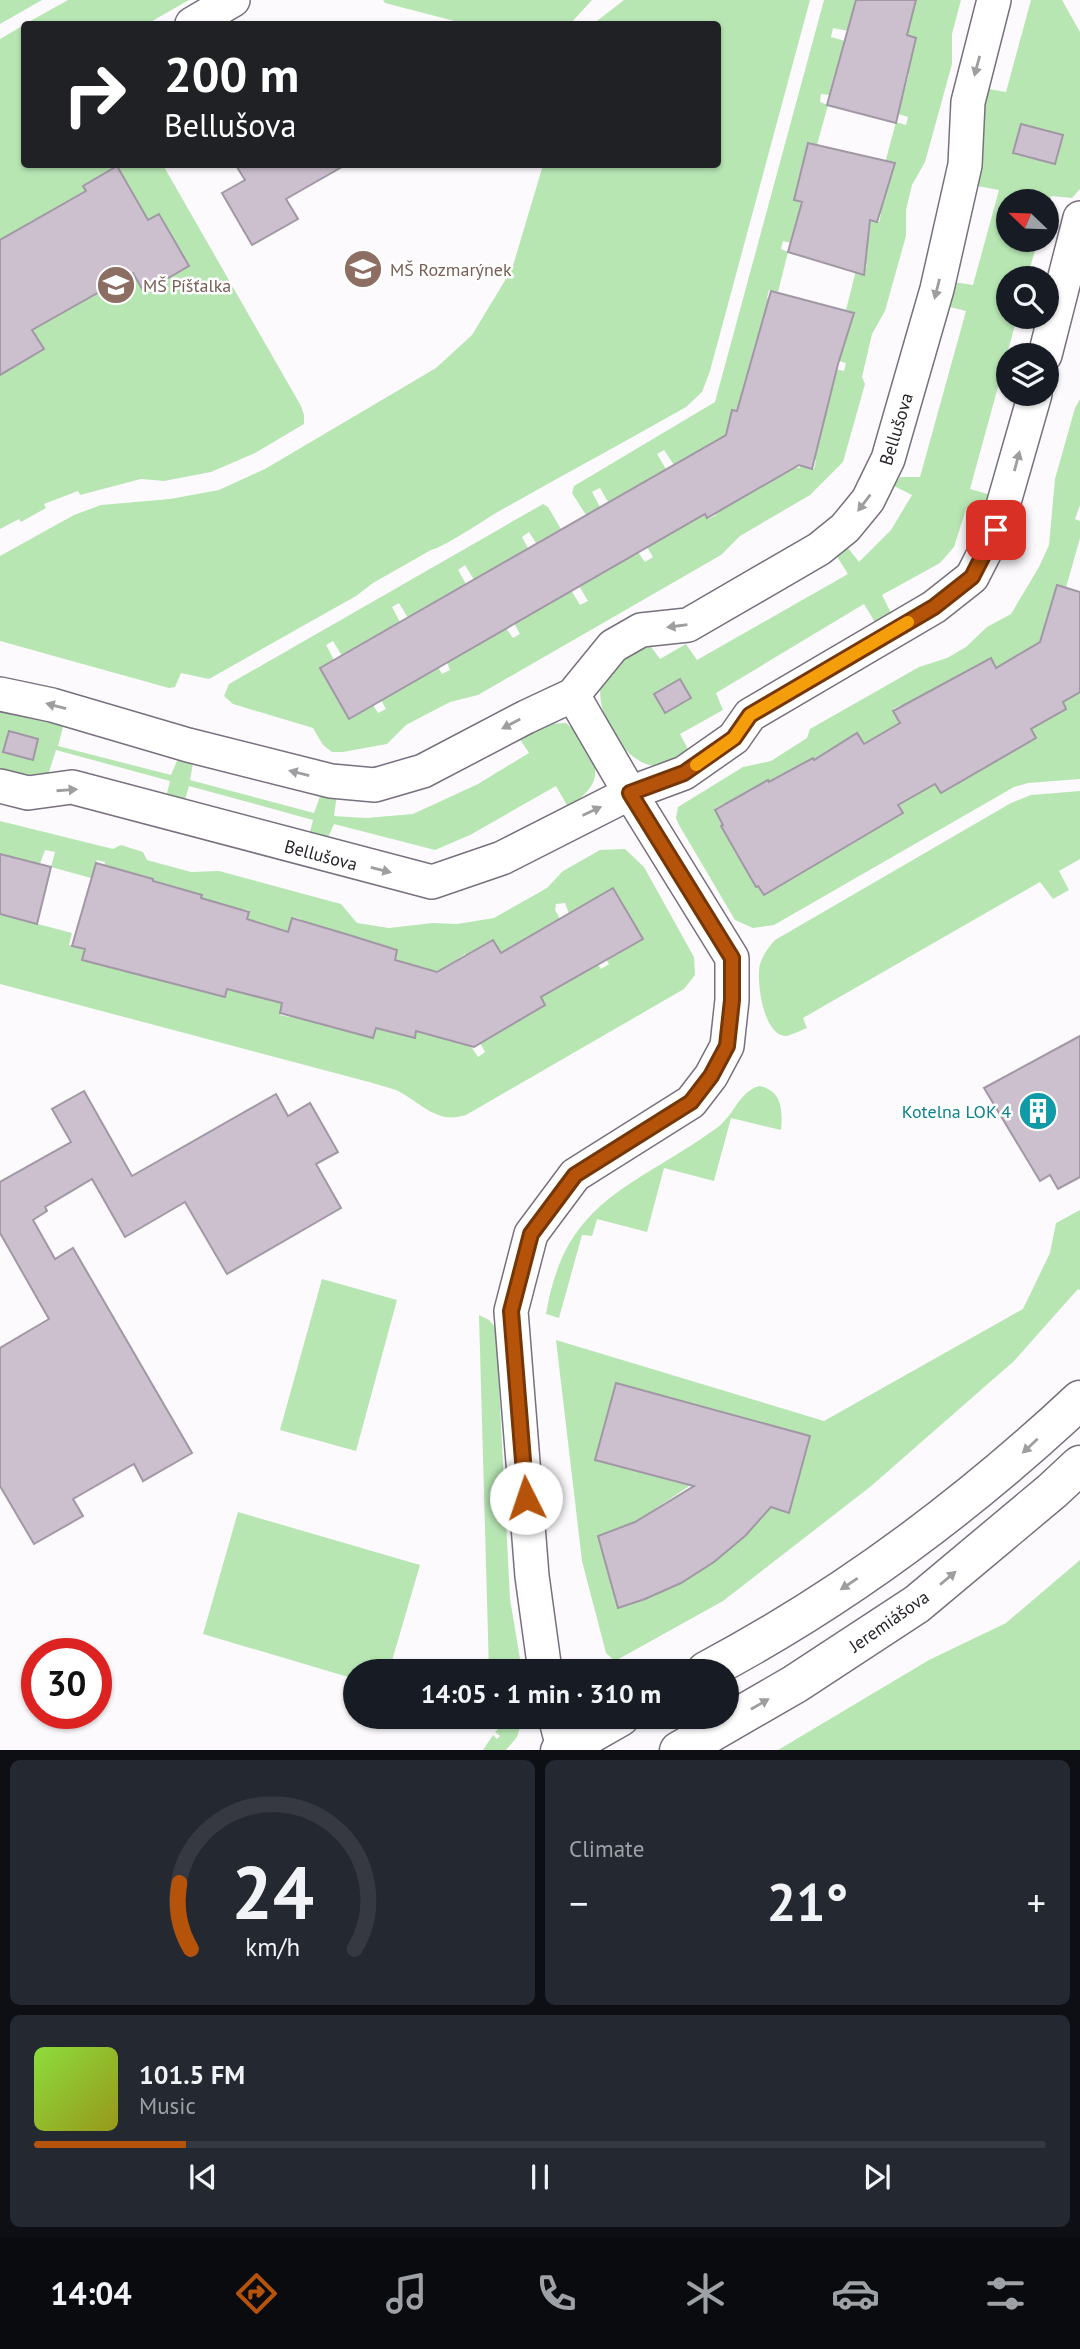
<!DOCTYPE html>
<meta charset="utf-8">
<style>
body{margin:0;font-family:"PT Sans",sans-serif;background:#242831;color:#f1f3f6;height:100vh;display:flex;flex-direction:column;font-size:26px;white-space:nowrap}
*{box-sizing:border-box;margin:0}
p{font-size:23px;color:#9ea1a6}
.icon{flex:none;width:38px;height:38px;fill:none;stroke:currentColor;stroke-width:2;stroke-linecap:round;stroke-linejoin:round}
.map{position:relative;height:1750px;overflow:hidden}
.side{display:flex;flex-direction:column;gap:10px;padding:10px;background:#0d0f14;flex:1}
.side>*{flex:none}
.top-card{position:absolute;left:21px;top:21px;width:700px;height:147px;border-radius:7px;box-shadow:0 2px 5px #0004;background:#202124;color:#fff;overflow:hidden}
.needle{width:46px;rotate:293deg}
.controls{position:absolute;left:996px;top:189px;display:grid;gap:14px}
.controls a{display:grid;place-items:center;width:63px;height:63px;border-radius:50%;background:#171b24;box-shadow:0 2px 5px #0004;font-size:35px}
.speed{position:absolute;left:21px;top:1638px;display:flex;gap:14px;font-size:35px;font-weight:700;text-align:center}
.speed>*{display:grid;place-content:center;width:91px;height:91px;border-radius:50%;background:#171b24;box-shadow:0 2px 5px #0004;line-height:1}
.speed .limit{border:10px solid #d22;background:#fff;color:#111}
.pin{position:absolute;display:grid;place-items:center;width:60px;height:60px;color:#fff;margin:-30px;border-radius:14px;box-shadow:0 4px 10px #0006}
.me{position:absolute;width:77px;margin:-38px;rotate:356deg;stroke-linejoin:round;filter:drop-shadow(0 0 5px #0008)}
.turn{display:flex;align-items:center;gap:24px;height:147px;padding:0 28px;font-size:32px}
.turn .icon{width:91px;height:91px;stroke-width:2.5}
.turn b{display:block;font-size:49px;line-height:60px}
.big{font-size:52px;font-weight:800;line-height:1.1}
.side .tile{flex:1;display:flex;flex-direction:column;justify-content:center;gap:10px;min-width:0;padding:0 24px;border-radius:10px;background:#242831}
.side .dial{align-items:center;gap:0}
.dial svg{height:182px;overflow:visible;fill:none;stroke:#363941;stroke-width:7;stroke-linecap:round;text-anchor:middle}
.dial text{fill:#f1f3f6;stroke:none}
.song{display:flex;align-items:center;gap:21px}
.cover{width:84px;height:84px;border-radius:10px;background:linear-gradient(135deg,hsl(90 70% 55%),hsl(60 70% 35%))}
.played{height:7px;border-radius:4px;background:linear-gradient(90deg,#b45309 15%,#363941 15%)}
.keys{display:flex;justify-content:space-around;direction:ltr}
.heat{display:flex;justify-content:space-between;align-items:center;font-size:38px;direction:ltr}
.side .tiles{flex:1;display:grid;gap:10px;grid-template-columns:1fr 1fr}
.tile:last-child{grid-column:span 2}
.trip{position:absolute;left:343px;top:1659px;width:396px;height:70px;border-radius:35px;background:#171b24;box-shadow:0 2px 5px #0004;font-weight:800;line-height:70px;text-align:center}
.tab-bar{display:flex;height:112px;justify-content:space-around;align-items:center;background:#090b0e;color:#9ea1a6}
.tab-bar .icon{width:49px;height:49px}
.tab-bar .active{color:#b45309}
.tab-bar b{font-size:32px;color:#f1f3f6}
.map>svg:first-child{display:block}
.green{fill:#b7e6b3;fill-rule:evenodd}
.building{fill:#ccc0cf;stroke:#a297a5;stroke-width:2}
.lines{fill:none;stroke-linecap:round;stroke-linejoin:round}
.minor-casing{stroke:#78707e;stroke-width:36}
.major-casing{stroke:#78707e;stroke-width:41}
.minor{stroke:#fff;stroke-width:33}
.major{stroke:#fff;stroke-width:38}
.oneway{fill:#9f9da0}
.route-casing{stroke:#753606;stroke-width:18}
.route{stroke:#b45309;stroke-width:12}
.slow{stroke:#f59e0b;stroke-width:12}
.labels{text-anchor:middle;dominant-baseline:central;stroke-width:5;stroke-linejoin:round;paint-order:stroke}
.education-label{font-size:18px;fill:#785e54;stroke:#fff;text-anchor:start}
.street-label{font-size:18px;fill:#29252b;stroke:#fff}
.culture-label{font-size:18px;fill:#0d838f;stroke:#fff;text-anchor:end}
</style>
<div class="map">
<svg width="1080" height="1751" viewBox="0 0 1080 1751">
<rect width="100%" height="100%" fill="#fcfafd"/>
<!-- green -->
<g class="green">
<polygon points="0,0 42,0 0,24"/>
<polygon points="68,0 189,0 147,24 25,24"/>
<polygon points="383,0 592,0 570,24 466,24 385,3"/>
<path d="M624 0H810L710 371 702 392 686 407C623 443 559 477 496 513 483 521 442 548 431 550L373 583 356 596 209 679 181 673 175 687 169 688 0 641V556L74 515 101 505 170 499 219 490 265 469 436 368 472 335 512 269 543 165 718 164V24H593Z"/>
<polygon points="824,0 856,0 848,31 833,28 831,37 845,41 830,95 821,94 820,102 828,105 817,145 809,142 794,199 802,204 791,243 783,241 781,249 788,252 778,292 769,290 767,298 775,301 763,341 757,339 754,347 762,350 751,390 743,388 741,396 749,398 745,413 732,410 730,418 742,426 674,465 664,450 657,454 666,469 608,502 600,488 592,492 600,507 586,515 572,493 574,486 715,402"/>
<polygon points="916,0 961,0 952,34 952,64 925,162 912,185 906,210 906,236 885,311 872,334 862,377 865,384 843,462 810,495 740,536 721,555 478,695 450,702 406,725 387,744 343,752 332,752 323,745 313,728 233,704 224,696 229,684 543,504 548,507 561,529 536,543 529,532 522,537 528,548 474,580 465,565 458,570 466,584 408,618 399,603 392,607 400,622 342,656 333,641 326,645 334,660 320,669 349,718 373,705 378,713 386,709 381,700 438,667 442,674 450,670 447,662 506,628 513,638 520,634 514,623 571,590 580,605 588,601 579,586 638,552 645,562 653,557 647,547 705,514 708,519 716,515 713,509 750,494 772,481 771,461 799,468 801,466 814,469 816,460 803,456 827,411 819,408 830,368 844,371 846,363 832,359 854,313 846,310 856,270 864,272 867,265 859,262 870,220 879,222 881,214 872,212 894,165 885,163 896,122 906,125 908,117 898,114 909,74 897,70 914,46 916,38 906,35"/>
<path d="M1031 0H1062L1080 32V189L1072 198 1051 196 1047 210 1046 201H1008V240H1038L1027 278H1008V317H1040L1036 329 1015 325 970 489 991 495 985 514 966 509 954 547 940 563 882 595 891 613 876 624 864 604 716 693 723 710 680 734 691 755C679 761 668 766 655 766 624 764 590 707 603 678 611 660 630 650 646 640L660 659 686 644 697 660 848 574 836 555 848 548 859 562 891 530 912 495 894 486 900 477H920L966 311 946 306 953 282 973 285 999 190 977 186 983 88 1006 92ZM1021 124 1063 135 1055 164 1014 153ZM680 679 691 698 665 713 654 694Z"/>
<polygon points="24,25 24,164 163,165 301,406 304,415 304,424 255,453 211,472 164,481 141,479 80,495 78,491 44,504 46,508 21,522 19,519 0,529 0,375 43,349 32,330 133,273 144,292 189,266 160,214 137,226 120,196 131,189 117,166 106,173 108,177 95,179 83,186 114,240 52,210 19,229 0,273 0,39"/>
<polygon points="1080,399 1080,505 1075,519 1080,521 1080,538 1053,634 996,668 991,658 953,693 946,682 938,687 909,718 901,705 893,709 900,723 899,724 820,769 813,758 805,762 732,820 723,804 714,809 723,825 721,826 757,887 808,869 846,836 851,844 859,840 854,831 935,784 941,793 1035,738 1031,729 1066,709 1063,702 1080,692 1080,779 1028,783 1014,787 774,925 753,928 735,920 679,825 676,818 678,807 743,767 771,761 807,738 810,729 919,667 947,658 966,647 987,627 1011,614 1039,567 1049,545 1055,479 1075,408"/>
<path d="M0 709 64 723 58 746 171 775 180 754 194 757 190 780 314 813 322 791 337 794 334 816 366 818 413 814 478 784 529 753 517 735 547 724 566 723C583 737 607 766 589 789 584 796 575 802 568 807L556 786 470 835 435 850 334 824 325 844 308 840 313 820 189 786 183 807 165 802 170 781 56 750 45 785 0 772ZM9 732 38 739 33 760 3 752Z"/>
<path d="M1080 791V859L1059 871 1069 890 1053 899 1040 882 803 1018 807 1028C801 1030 792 1035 786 1036 763 1036 756 980 760 964 763 954 769 947 775 940L1011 803 1031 795Z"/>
<path d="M0 821 113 849 121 845 143 852 147 860 191 872 219 871 341 904 357 923 389 928 433 923 457 924 494 918 547 888 563 871 600 850 625 849 644 867 694 957 695 975 684 989 466 1115C436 1125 421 1102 396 1090 387 1087 378 1085 369 1082L0 984V914L72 933 69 945 85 949 83 960 91 963 94 952 120 959 117 970 126 972 129 961 166 982 224 997 227 988 282 1003 280 1015 289 1017 292 1006 317 1012 315 1023 323 1025 327 1015 414 1038 416 1031 454 1020 478 1057 485 1052 480 1043 515 1023 511 1014 537 1010 545 1005 541 997 598 964 601 969 609 964 606 959 642 939 614 889 569 914 565 903 556 904 555 910 560 919 501 953 493 940 474 968 465 954 458 959 466 973 459 977 395 960 397 950 388 948 346 947 349 935 340 932 298 934 301 919 292 917 288 932 246 920 249 910 238 909 236 917 198 907 202 895 193 892 149 894 153 879 145 876 101 880 105 862 97 860 91 878 51 867 55 852 45 850 40 864 0 854Z"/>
<path d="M759 1086C782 1090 783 1110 781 1130L731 1118 714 1181 664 1168 647 1232 597 1219 592 1236 582 1235 559 1318 546 1314C565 1198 634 1188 718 1127 734 1115 739 1092 759 1086Z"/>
<path d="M1080 1210V1290L1078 1289 1014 1361 870 1487 723 1601 615 1661 606 1653 582 1561 556 1340 824 1421 1023 1309 1050 1253 1056 1223ZM616 1384 810 1436 789 1512 771 1507C727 1555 679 1588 618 1608L598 1536 635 1522 691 1485Z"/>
<polygon points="322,1279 397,1300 356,1451 280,1430"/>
<polygon points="479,1315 489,1320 496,1328 510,1599 522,1671 489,1671"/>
<polygon points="238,1512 420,1565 389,1671 355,1671 355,1679 203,1634"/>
<polygon points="1080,1560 1080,1750 778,1750 929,1660 1006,1623"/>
<polygon points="511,1717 523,1717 517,1737 506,1750 483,1750 493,1735 497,1739 500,1736 495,1732"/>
</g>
<!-- building -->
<g class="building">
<polygon points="856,0 916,0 907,35 916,38 896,123 827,105"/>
<polygon points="1021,124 1063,135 1055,164 1013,153"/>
<polygon points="808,143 895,163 877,222 870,220 864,275 788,252 802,202 794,200"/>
<polygon points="235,164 347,164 286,199 298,219 252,245 222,193 245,180"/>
<polygon points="117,166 148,220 159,214 189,266 144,292 133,273 32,330 44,349 0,375 0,240 86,191 83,186"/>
<polygon points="771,291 854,313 838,364 812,469 799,465 707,518 705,514 349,719 320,668 726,435 732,410 737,411"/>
<polygon points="1057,585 1080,592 1080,692 1063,702 1066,709 1031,729 1036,738 941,793 935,784 898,805 903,813 764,895 758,886 756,887 721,826 723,825 715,810 768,780 769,782 813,758 814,760 857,733 864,744 900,723 893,711 991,658 996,668 1040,642"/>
<polygon points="680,679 691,698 665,713 654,694"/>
<polygon points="9,731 38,739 33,760 3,752"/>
<polygon points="0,854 51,867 37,924 0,914"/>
<polygon points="96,863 153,879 153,881 202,895 201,898 249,912 247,919 288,932 292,918 349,935 397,950 395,960 437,972 493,940 501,953 613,888 643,939 541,997 545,1005 474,1047 416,1031 415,1038 376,1028 373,1038 280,1013 282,1003 227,989 225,997 82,960 85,949 72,946"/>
<polygon points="1080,1036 1080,1177 1058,1189 1050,1175 1040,1181 984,1088"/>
<polygon points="84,1091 132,1176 276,1094 288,1116 310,1103 338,1152 316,1164 341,1208 227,1274 185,1202 125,1237 92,1179 45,1207 47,1211 33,1220 55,1259 73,1248 192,1453 143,1481 134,1464 73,1499 83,1516 34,1544 0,1486 0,1348 49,1319 0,1233 0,1182 71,1142 52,1109"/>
<polygon points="616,1383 810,1436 789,1513 771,1507 745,1536 714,1562 681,1583 645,1599 618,1608 598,1536 635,1522 694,1486 595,1460"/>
</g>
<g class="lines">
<!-- minor casing -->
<g class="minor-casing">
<g id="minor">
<polyline points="192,24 233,0"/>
<polyline points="1045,355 1080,218"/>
<polyline points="0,694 52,705 188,745 331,781 375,785 423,771 526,717 573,695 613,646 641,630 688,625 819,549 845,528 868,500 888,459 937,289 965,165 968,102 994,0"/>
<polyline points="0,786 28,793 72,787 432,882 502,858 630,793 684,773 734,738 750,715 934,607 972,577 996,530 1035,394"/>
<polyline points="545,1671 532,1576 511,1311 531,1234 575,1175 691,1102 711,1076 727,1046 732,1000 732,958 630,793 573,695"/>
<polyline points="555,1717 564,1751"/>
</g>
</g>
<!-- major casing -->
<g class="major-casing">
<g id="major">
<path d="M706 1671C842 1599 968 1505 1080 1400"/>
<polyline points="560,1751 620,1717"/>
<polyline points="679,1751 795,1684 917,1604 1052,1491 1080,1465"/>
</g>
</g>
<!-- minor -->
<use href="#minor" class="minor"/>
<!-- major -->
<use href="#major" class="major"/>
</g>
<!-- one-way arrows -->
<defs><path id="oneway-solid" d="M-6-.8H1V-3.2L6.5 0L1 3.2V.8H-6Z" transform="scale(1.75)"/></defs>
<g class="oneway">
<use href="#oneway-solid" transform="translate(977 66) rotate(105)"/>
<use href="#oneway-solid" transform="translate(937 289) rotate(104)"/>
<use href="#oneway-solid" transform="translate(1017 461) rotate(-75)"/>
<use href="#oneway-solid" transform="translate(864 503) rotate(127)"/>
<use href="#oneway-solid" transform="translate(677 626) rotate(172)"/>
<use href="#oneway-solid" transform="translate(56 706) rotate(-165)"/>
<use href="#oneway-solid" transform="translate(511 724) rotate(152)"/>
<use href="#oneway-solid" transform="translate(299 773) rotate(-166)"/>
<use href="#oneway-solid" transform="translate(67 790) rotate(-4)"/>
<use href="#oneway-solid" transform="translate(592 811) rotate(-25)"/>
<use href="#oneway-solid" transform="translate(381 870) rotate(14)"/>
<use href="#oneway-solid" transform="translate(1030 1446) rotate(137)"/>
<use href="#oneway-solid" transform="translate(948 1578) rotate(-40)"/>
<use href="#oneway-solid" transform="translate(849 1584) rotate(146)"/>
<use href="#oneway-solid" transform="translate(760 1704) rotate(-30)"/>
</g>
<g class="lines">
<!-- route casing -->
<g class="route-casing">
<polyline id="route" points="526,1498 511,1311 531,1234 575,1175 691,1102 711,1076 727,1046 732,1000 732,958 630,793 684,773 734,738 750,715 934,607 972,577 996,530"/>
</g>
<!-- route -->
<use href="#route" class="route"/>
<!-- slow -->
<polyline class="slow" points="696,765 734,738 750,715 908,622"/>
</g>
<!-- icons -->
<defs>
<g id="school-disc" transform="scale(2.0125)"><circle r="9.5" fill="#8d6e63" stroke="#fff"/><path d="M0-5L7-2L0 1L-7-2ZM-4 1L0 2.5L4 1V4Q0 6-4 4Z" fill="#fff"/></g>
<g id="building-disc" transform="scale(2.0125)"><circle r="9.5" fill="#0f9aa8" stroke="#fff"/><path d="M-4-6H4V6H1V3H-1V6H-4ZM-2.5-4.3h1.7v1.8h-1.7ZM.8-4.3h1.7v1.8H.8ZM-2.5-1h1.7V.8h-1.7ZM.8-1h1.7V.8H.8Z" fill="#fff"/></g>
</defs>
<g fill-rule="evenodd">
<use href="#school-disc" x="363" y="269"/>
<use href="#school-disc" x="116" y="285"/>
<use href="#building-disc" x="1038" y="1111"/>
</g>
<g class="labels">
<!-- education labels -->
<g class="education-label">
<text x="390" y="269">MŠ Rozmarýnek</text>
<text x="143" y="285">MŠ Píšťalka</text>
</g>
<!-- street labels -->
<g class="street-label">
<text transform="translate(896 429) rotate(-73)">Bellušova</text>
<text transform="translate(321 855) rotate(15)">Bellušova</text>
<text transform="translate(889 1621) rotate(-35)">Jeremiášova</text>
</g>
<!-- culture labels -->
<g class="culture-label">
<text x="1011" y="1111">Kotelna LOK 4</text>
</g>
</g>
</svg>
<div class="controls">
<a><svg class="needle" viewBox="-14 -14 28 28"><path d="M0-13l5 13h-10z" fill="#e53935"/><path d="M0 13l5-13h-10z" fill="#9ea1a6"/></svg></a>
<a><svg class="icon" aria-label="search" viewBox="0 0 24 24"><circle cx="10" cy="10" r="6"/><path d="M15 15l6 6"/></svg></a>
<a><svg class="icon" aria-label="layers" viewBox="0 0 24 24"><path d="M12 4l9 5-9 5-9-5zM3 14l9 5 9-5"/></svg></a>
</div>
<div class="speed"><div class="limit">30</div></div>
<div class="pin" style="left:996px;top:530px;background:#d93025"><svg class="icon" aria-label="arrive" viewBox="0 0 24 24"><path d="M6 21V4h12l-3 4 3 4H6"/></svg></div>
<svg class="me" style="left:526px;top:1498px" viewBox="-20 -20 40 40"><circle r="19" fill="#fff"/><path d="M0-13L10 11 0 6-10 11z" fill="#b45309"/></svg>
<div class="trip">14:05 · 1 min · 310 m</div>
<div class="top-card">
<div class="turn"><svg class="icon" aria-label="right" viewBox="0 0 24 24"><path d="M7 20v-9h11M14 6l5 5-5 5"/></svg><div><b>200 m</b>Bellušova</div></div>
</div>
</div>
<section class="side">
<div class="tiles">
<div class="tile dial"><svg viewBox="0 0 100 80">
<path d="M14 69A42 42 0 1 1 86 69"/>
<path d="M14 69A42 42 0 0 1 9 40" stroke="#b45309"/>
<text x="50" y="56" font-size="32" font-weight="700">24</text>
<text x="50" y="72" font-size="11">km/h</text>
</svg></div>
<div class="tile"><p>Climate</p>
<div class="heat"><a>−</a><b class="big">21°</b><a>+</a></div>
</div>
<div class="tile">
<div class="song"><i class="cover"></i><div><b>101.5 FM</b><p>Music</p></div></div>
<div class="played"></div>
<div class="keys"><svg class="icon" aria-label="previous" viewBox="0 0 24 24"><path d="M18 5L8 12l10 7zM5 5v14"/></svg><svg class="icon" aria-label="pause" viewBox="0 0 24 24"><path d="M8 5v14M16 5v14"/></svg><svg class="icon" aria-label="next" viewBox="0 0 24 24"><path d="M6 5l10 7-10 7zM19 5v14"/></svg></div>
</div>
</div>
</section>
<nav class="tab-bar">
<b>14:04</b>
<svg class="icon active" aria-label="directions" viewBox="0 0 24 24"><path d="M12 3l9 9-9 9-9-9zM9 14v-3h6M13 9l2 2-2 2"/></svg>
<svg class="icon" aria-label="music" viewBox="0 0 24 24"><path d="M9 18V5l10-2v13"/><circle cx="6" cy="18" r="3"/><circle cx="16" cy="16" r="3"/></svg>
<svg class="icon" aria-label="phone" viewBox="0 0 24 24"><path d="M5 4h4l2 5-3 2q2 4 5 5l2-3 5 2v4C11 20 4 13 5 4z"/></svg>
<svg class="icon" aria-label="climate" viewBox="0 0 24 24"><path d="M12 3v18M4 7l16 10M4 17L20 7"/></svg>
<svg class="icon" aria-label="car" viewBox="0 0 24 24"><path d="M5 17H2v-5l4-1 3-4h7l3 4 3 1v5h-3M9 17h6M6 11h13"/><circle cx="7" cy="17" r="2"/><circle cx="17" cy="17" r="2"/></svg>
<svg class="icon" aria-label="filters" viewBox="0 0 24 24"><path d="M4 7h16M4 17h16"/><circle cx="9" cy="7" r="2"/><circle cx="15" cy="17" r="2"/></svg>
</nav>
